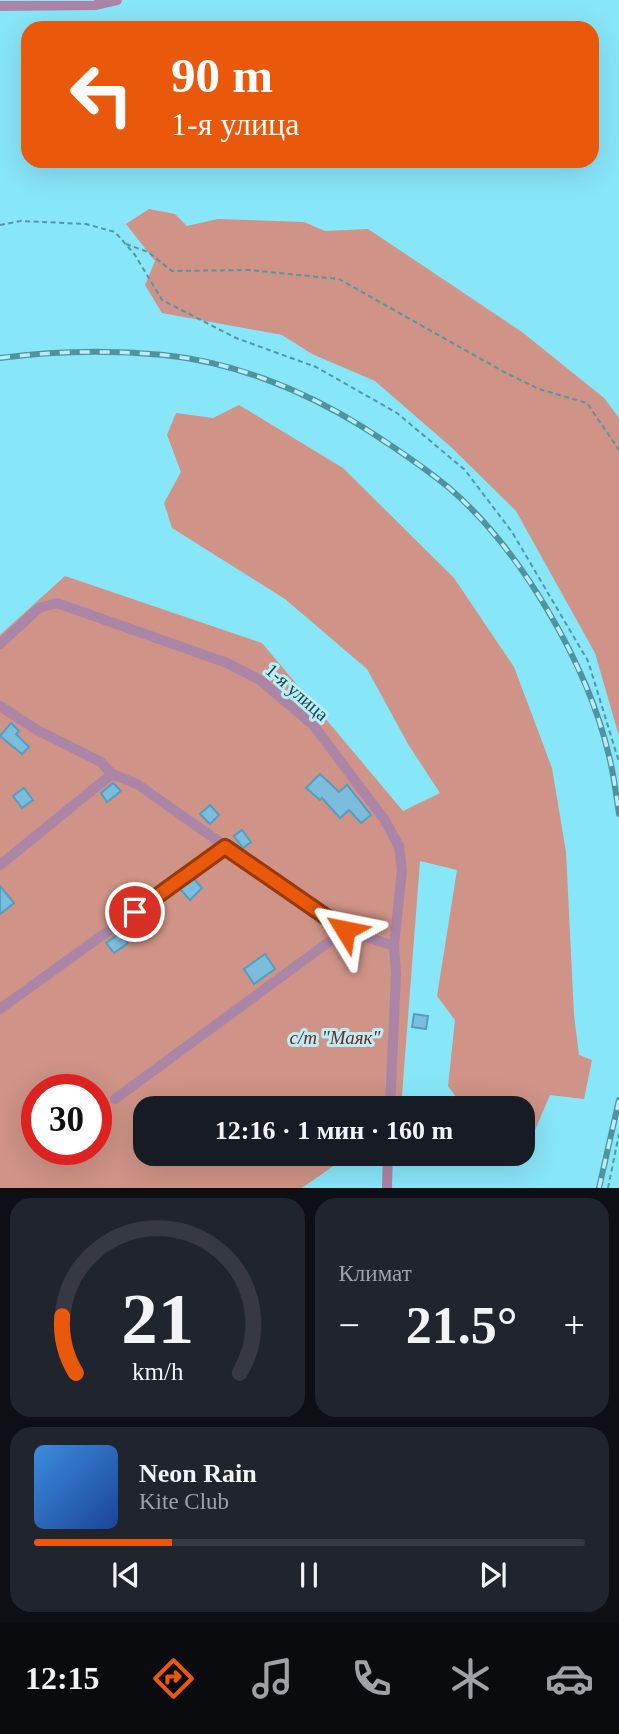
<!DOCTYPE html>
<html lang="ru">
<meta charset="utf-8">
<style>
body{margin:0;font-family:Georgia,serif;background:#20242c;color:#f1f3f6;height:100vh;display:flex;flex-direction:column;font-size:26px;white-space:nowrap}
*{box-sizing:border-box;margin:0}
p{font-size:23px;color:#9ea1a6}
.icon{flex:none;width:38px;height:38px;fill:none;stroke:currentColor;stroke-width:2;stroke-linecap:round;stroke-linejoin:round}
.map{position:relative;height:1188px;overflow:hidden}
.sheet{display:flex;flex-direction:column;gap:10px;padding:10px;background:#0d0f14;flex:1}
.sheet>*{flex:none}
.top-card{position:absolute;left:21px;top:21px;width:578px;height:147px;border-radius:21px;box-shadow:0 7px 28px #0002;background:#ea580c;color:#fff;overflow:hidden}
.speed{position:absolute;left:21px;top:1074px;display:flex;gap:14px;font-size:35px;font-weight:700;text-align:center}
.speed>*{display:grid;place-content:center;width:91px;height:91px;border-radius:50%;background:#171b24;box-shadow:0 7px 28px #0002;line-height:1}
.speed .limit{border:10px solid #d22;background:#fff;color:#111}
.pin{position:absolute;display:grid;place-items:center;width:60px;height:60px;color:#fff;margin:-30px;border:4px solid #fff;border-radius:50%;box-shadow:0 2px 7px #0007}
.me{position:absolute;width:77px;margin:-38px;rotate:305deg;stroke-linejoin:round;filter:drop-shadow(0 0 5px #0008)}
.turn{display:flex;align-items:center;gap:24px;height:147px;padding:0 35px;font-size:32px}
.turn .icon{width:91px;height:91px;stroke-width:2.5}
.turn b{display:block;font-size:49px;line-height:60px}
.big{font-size:52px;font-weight:800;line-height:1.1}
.sheet .tile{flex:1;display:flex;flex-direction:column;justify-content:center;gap:10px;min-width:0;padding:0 24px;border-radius:21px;background:#20242c}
.sheet .dial{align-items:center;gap:0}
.dial svg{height:182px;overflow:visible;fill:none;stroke:#363941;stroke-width:7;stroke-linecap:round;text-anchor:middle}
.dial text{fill:#f1f3f6;stroke:none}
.song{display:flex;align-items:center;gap:21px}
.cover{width:84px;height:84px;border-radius:10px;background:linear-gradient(135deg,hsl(210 70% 55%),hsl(220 70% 35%))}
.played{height:7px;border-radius:4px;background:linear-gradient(90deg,#ea580c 25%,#363941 25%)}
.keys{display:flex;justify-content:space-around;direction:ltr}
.heat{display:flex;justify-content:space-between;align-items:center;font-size:38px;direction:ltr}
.sheet .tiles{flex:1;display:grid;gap:10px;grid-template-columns:1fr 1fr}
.tile:last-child{grid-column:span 2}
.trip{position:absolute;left:133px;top:1096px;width:402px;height:70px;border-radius:21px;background:#171b24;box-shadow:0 7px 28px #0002;font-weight:800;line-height:70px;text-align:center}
.tab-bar{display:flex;height:112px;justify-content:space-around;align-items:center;background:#090b0e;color:#9ea1a6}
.tab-bar .icon{width:49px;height:49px}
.tab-bar .selected{color:#ea580c}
.tab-bar b{font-size:32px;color:#f1f3f6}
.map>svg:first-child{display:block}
.green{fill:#cf9387;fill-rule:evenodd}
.building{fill:#7cbdde;stroke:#529ec3;stroke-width:2}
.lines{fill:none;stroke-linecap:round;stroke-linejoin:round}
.path{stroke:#5396a4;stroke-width:2;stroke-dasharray:5 3.5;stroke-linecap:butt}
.street{stroke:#ab85a5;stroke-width:10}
.rail-casing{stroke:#50929f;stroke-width:6}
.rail{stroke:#b9edf9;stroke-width:3.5;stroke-dasharray:10;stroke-linecap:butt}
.route-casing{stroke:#983908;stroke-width:18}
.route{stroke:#ea580c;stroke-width:12}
.labels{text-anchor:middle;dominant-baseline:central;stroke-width:6;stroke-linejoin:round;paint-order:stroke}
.street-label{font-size:19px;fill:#1b434b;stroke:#b9edf9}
.park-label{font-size:19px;font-style:italic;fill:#74271a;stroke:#b9edf9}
</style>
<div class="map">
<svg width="619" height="1188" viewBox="0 0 619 1188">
<rect width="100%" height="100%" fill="#88e6f9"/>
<!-- green -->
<g class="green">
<polygon points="149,209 175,214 187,226 218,219 304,222 325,231 368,229 522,332 604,398 619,418 619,736 595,653 516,511 451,447 375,381 312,354 282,335 162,313 145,285 155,261 126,224"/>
<path d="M239 405 343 468 454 578 514 667 552 768 566 852 574 1015 579 1055 592 1060 584 1099 550 1095 530 1142 523 1140V1108H464L448 1086 455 1020 437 996 457 870 420 861 401 1108H145V1153H352L302 1188H0V635L65 576 262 643 403 811 440 793 408 744 367 669 285 599 172 528 164 503 181 472 167 435 176 413 213 418ZM37 1090H96V1150H37Z"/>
</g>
<!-- building -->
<g class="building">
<polygon points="11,723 19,731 16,734 29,747 22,754 0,736"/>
<polygon points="320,774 339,792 347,785 371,815 361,823 349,810 340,818 322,798 320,800 306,788"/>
<polygon points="113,783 121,791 107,802 101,793"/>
<polygon points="24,788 33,800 22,808 13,796"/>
<polygon points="210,805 219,815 210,824 200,814"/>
<polygon points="242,830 251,842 243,848 234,836"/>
<polygon points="194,879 202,888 190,900 180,889"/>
<polygon points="0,886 14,903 0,914"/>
<polygon points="120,933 128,943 114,953 106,943"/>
<polygon points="265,954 275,969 254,984 244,969"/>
<polygon points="414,1014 428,1016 426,1029 412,1027"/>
</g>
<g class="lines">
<!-- path -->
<g class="path">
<polyline points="0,225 21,221 86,224 115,232 135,255 162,300 236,338 316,367 397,413 465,470 512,532 588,661 619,762"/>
<polyline points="126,244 148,252 172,271 249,270 339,279 504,372 539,389 587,403 619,450"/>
<polyline points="608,1188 619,1134"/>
</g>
<!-- street -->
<g class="street">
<polyline points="0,6 95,5 117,0"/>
<polyline points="0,644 39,608 57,603 227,663 260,680 314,726 384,819 399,846 402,870 394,946 396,974 390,1108"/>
<polyline points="0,706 37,730 101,762 112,774 137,784 345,930 394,946"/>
<polyline points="0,865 112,774"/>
<polyline points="0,1009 225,847"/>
<polyline points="115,1099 345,930"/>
<polyline points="387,1188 388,1153"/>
</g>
<!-- rail casing -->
<g class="rail-casing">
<g id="rail">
<path d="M0 358C54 351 109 350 164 355 233 362 303 390 361 426 391 445 421 465 448 487 520 548 588 665 609 756 614 775 616 795 619 814"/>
<polyline points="599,1188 619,1100"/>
</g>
</g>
<!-- rail -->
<use href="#rail" class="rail"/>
</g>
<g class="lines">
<!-- route casing -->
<g class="route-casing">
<polyline id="route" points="135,912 225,847 345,930"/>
</g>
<!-- route -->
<use href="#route" class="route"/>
</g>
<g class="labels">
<!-- street labels -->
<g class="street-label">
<text transform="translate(297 692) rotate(41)">1-я улица</text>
</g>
<!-- park labels -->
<g class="park-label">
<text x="335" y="1037">с/т "Маяк"</text>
</g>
</g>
</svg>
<div class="speed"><div class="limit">30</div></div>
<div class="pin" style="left:135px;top:912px;background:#d93025"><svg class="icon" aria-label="arrive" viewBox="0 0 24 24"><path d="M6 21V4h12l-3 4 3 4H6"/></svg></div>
<svg class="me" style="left:345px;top:930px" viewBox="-20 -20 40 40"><path d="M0-17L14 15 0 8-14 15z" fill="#ea580c" stroke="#fff" stroke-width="4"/></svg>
<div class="trip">12:16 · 1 мин · 160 m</div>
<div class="top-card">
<div class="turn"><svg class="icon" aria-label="left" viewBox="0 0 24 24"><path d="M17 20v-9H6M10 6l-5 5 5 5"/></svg><div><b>90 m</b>1-я улица</div></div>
</div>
</div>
<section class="sheet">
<div class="tiles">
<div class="tile dial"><svg viewBox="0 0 100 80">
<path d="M14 69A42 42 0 1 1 86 69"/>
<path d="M14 69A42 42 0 0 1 8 44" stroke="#ea580c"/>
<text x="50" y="56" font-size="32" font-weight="700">21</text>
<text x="50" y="72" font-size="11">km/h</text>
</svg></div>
<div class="tile"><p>Климат</p>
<div class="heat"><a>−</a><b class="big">21.5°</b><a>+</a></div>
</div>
<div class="tile">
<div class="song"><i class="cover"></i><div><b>Neon Rain</b><p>Kite Club</p></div></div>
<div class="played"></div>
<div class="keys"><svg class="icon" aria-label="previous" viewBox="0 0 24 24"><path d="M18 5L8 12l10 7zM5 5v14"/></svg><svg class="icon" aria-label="pause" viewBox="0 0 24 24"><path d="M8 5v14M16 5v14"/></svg><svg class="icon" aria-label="next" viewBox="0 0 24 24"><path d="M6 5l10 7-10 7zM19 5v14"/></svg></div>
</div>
</div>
</section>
<nav class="tab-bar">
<b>12:15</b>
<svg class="icon selected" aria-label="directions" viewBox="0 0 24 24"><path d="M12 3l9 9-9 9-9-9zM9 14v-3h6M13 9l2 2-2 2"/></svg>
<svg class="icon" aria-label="music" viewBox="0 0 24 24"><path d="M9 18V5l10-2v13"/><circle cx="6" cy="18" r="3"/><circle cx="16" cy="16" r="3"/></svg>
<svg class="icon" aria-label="phone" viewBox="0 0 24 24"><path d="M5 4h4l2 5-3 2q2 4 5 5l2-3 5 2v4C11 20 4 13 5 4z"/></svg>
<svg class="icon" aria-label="climate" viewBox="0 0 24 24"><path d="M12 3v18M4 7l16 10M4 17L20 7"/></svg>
<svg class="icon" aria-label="car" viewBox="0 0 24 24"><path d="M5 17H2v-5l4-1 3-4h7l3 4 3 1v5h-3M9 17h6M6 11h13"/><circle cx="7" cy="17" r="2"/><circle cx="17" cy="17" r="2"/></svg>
</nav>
